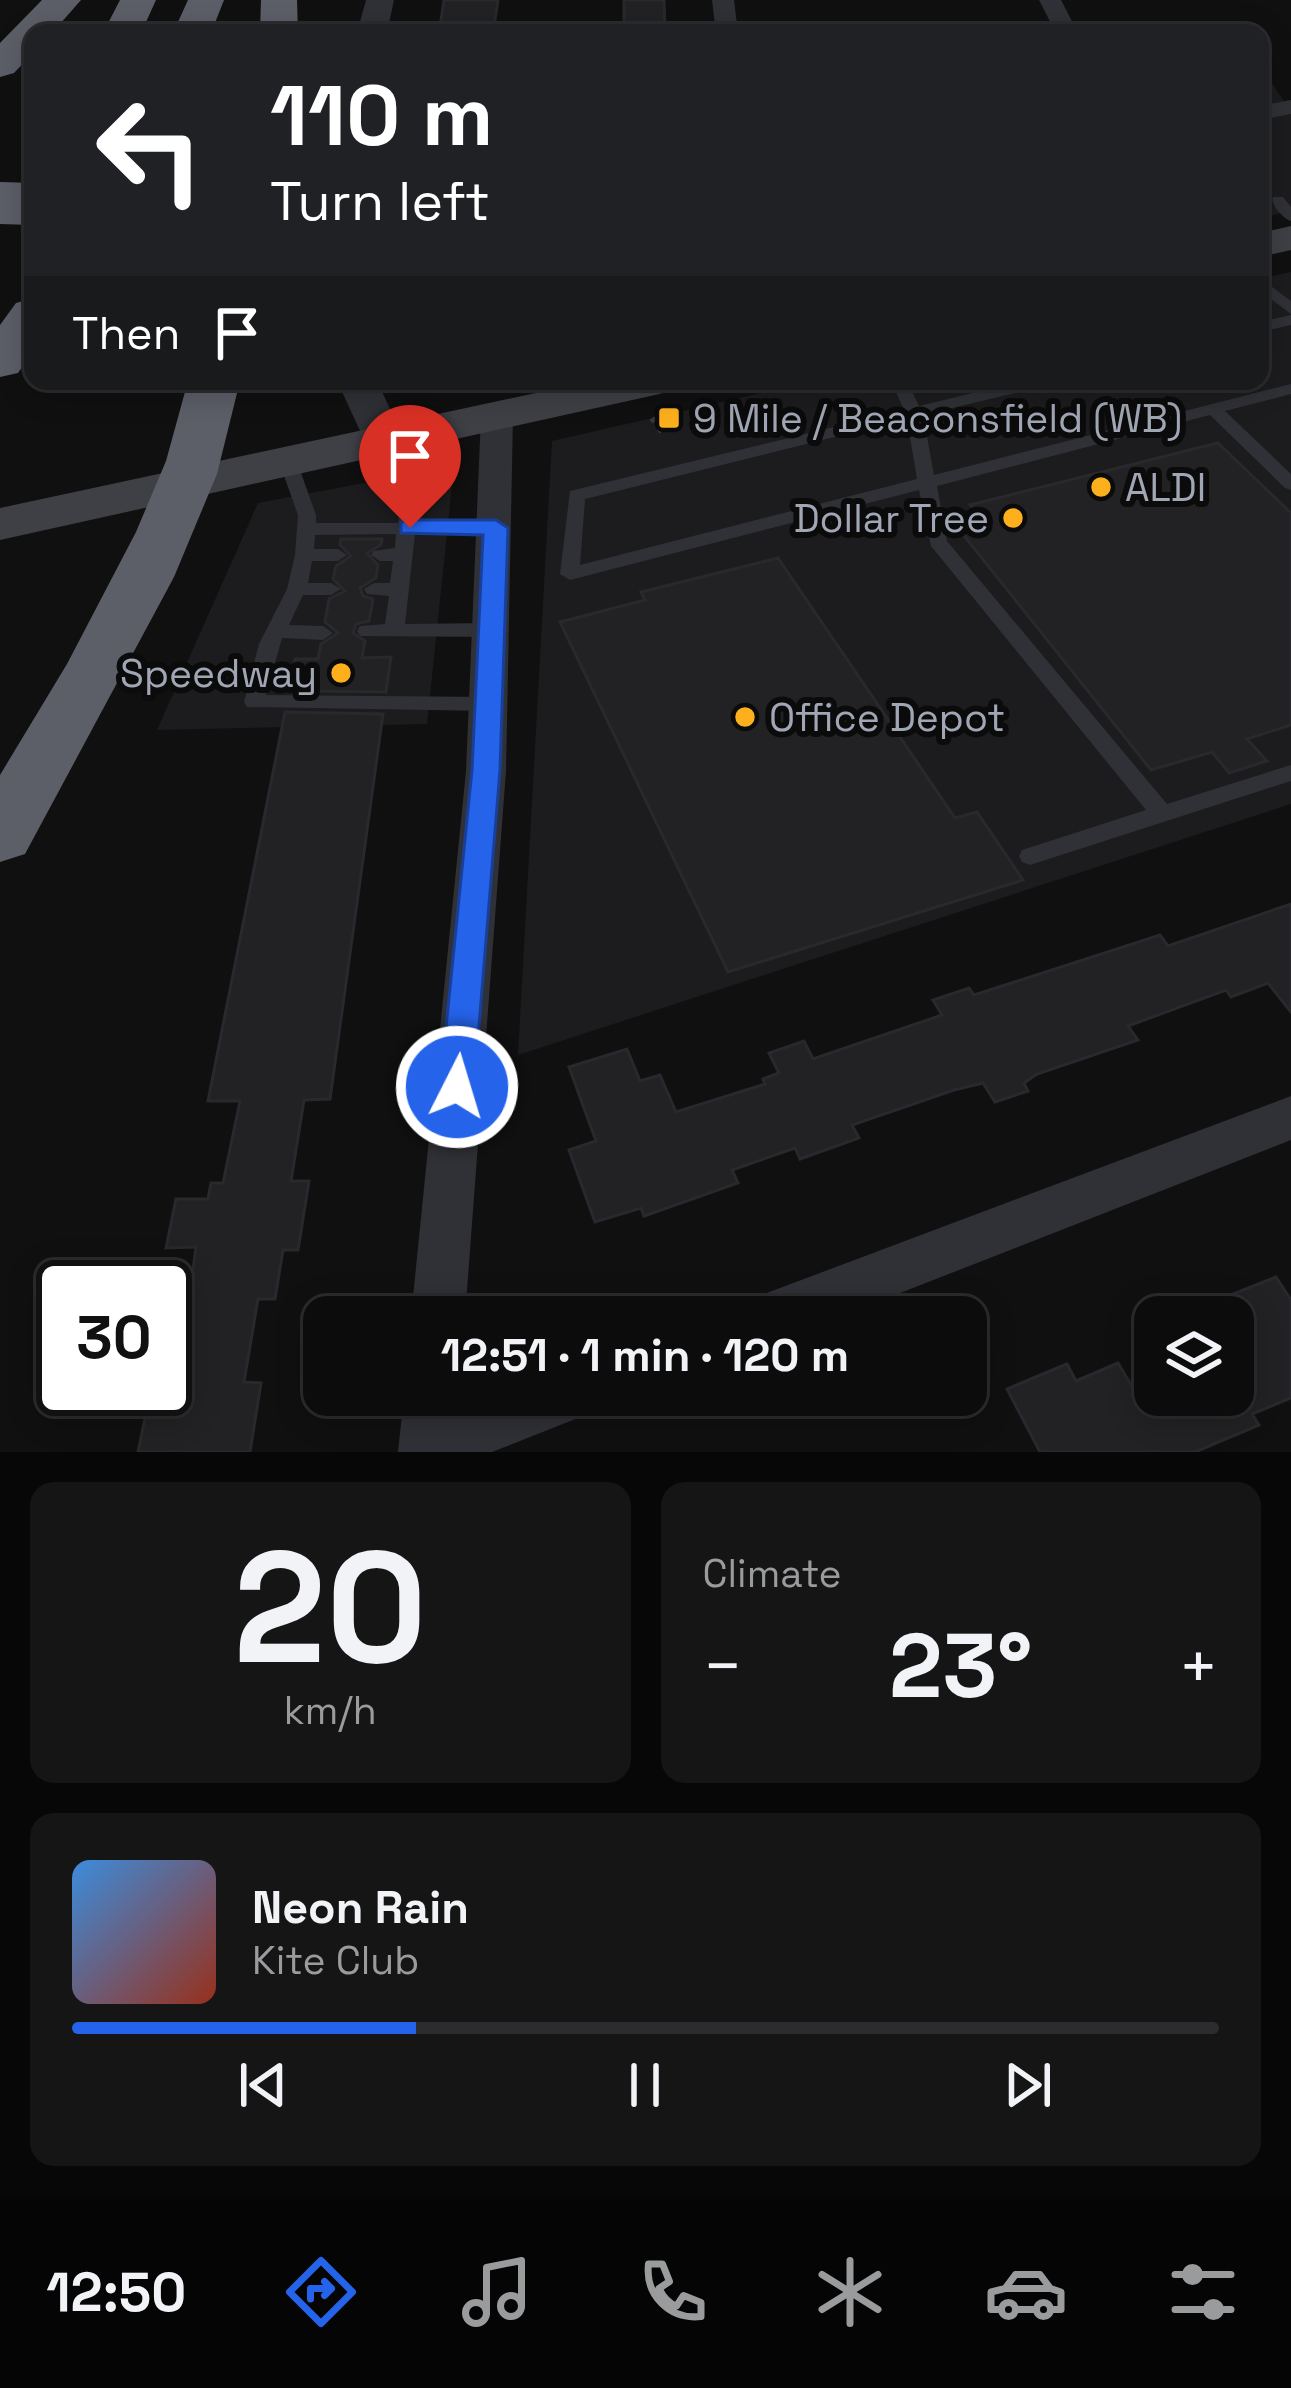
<!DOCTYPE html>
<meta charset="utf-8">
<style>
body{margin:0;font-family:"Space Grotesk",sans-serif;background:#151516;color:#f1f3f6;height:100vh;display:flex;flex-direction:column;font-size:45px;white-space:nowrap}
*{box-sizing:border-box;margin:0}
p{font-size:39px;color:#9a9b9d}
.icon{flex:none;width:66px;height:66px;fill:none;stroke:currentColor;stroke-width:2;stroke-linecap:round;stroke-linejoin:round}
.map{position:relative;height:1452px;overflow:hidden}
.sheet{display:flex;flex-direction:column;gap:30px;padding:30px;background:#070707;flex:1}
.sheet>*{flex:none}
.banner{position:absolute;left:24px;top:24px;width:1245px;height:366px;border-radius:24px;box-shadow:0 6px 30px #0003,0 0 0 3px #2c2c2e;background:#202124;color:#fff;overflow:hidden}
.buttons{position:absolute;left:1134px;top:1296px;display:grid;gap:24px}
.buttons a{display:grid;place-items:center;width:120px;height:120px;border-radius:24px;background:#0c0c0d;box-shadow:0 6px 30px #0003,0 0 0 3px #2c2c2e;font-size:60px}
.speed{position:absolute;left:36px;top:1260px;display:flex;gap:24px;font-size:60px;font-weight:700;text-align:center}
.speed>*{display:grid;place-content:center;width:156px;height:156px;border-radius:50%;background:#0c0c0d;box-shadow:0 6px 30px #0003,0 0 0 3px #2c2c2e;line-height:1}
.speed .limit{border:6px solid #111;border-radius:18px;background:#fff;color:#111}
.pin{position:absolute;display:grid;place-items:center;width:102px;height:102px;color:#fff;margin:-123px -51px;border-radius:50% 50% 50% 0;rotate:-45deg;box-shadow:0 0 12px #0007}
.pin .icon{rotate:45deg}
.me{position:absolute;width:132px;margin:-66px;rotate:5deg;stroke-linejoin:round;filter:drop-shadow(0 0 9px #0008)}
.turn{display:flex;align-items:center;gap:42px;height:252px;padding:0 48px;font-size:54px}
.turn .icon{width:156px;height:156px;stroke-width:2.5}
.turn b{display:block;font-size:84px;line-height:102px}
.then{display:flex;align-items:center;height:114px;padding:0 48px;background:#0003;gap:24px;font-size:45px}
.big{font-size:90px;font-weight:700;line-height:1.1}
.sheet .widget{flex:1;display:flex;flex-direction:column;justify-content:center;gap:18px;min-width:0;padding:0 42px;border-radius:24px;background:#151516}
.sheet .dial{align-items:center;gap:0}
.dial b{font-size:156px;line-height:1}
.song{display:flex;align-items:center;gap:36px}
.cover{width:144px;height:144px;border-radius:18px;background:linear-gradient(135deg,hsl(210 70% 55%),hsl(10 70% 35%))}
.played{height:12px;border-radius:6px;background:linear-gradient(90deg,#2563eb 30%,#2c2c2e 30%)}
.keys{display:flex;justify-content:space-around;direction:ltr}
.heat{display:flex;justify-content:space-between;align-items:center;font-size:66px;direction:ltr}
.sheet .tiles{flex:1;display:grid;gap:30px;grid-template-columns:1fr 1fr}
.widget:last-child{grid-column:span 2}
.trip{position:absolute;left:303px;top:1296px;width:684px;height:120px;border-radius:24px;background:#0c0c0d;box-shadow:0 6px 30px #0003,0 0 0 3px #2c2c2e;font-weight:700;line-height:120px;text-align:center}
.tab-bar{display:flex;height:192px;justify-content:space-around;align-items:center;background:#050505;color:#9a9b9d}
.tab-bar .icon{width:84px;height:84px}
.tab-bar .on{color:#2563eb}
.tab-bar b{font-size:54px;color:#f1f3f6}
.map>svg:first-child{display:block}
.built{fill:#1c1c1e}
.building{fill:#222225;stroke:#29292d;stroke-width:3}
.lines{fill:none;stroke-linecap:round;stroke-linejoin:round}
.path{stroke:#36383d;stroke-width:6;stroke-dasharray:4.5 8;stroke-linecap:butt}
.service{fill:#303136;fill-rule:evenodd}
.minor{fill:#303136;fill-rule:evenodd}
.tertiary{fill:#303136;fill-rule:evenodd}
.secondary{fill:#3e4046;fill-rule:evenodd}
.motorway{fill:#5c5f68;fill-rule:evenodd}
.motorway-bridge{stroke:#5c5f68;stroke-width:42}
.route{fill:#2563eb;stroke:#184099;stroke-width:3}
.poi-dot{fill:#fdb01c;stroke:#0b0b0c;stroke-width:4.5}
.labels{text-anchor:middle;dominant-baseline:central;stroke-width:12;stroke-linejoin:round;paint-order:stroke}
.poi-label{font-size:39px;fill:#a0a6b3;stroke:#0b0b0c;text-anchor:start}
</style>
<div class="map">
<svg width="1291" height="1452" viewBox="0 0 1291 1452">
<rect width="100%" height="100%" fill="#101011"/>
<!-- built -->
<g class="built">
<polygon points="1269,79 1284,101 1291,100 1291,211 1260,218 1260,80"/>
<polygon points="1291,272 1291,804 518,1055 552,441 814,381 1260,381 1260,279"/>
<polygon points="454,466 427,724 157,730 258,503"/>
</g>
<!-- building -->
<g class="building">
<polygon points="444,0 498,0 493,33 439,33"/>
<polygon points="624,0 664,0 665,33 624,33"/>
<polygon points="1218,443 1291,513 1291,725 1247,739 1267,761 1229,773 1212,752 1151,770 953,522 979,516 970,505"/>
<polygon points="341,539 382,539 381,545 367,553 378,565 376,578 360,588 363,596 373,599 369,621 356,624 353,633 365,641 362,658 391,657 386,692 289,691 295,659 318,659 321,644 338,633 325,622 329,599 345,591 333,579 336,566 351,556 340,545"/>
<polygon points="778,558 955,818 977,812 1023,880 728,972 560,622 645,600 641,592"/>
<polygon points="285,712 383,714 330,1099 304,1100 291,1181 309,1181 298,1250 283,1250 275,1299 258,1299 244,1382 261,1383 250,1452 138,1452 151,1389 165,1389 165,1381 173,1380 189,1299 196,1247 166,1248 176,1199 208,1199 211,1183 223,1183 240,1101 208,1101"/>
<polygon points="1291,904 1291,1012 1268,983 1231,997 1226,990 1128,1026 1138,1040 1037,1074 1024,1083 1028,1091 995,1102 983,1083 954,1090 852,1125 859,1138 800,1159 795,1148 732,1170 738,1183 644,1216 641,1208 595,1222 569,1150 596,1141 569,1067 627,1049 640,1081 660,1075 676,1112 765,1084 763,1079 779,1073 769,1053 804,1041 813,1059 942,1015 933,1000 969,988 974,995 1160,935 1168,946"/>
<polygon points="1276,1277 1291,1300 1291,1398 1252,1414 1259,1425 1195,1452 1040,1452 1007,1389 1067,1364 1076,1381 1118,1363 1137,1395 1233,1395 1233,1294"/>
</g>
<g class="lines">
<!-- path -->
<polyline class="path" points="652,418 662,432"/>
<!-- service -->
<g class="service">
<path d="M1273 197H1283L1291 207V221C1283 219 1270 204 1273 197Z"/>
<polygon points="1260,278 1291,301 1291,314 1260,291"/>
<polygon points="1291,315 1291,325 1260,332 1260,322"/>
<path d="M891 381H907L919 406 1022 381H1050L1048 385 923 415 934 475 1291 384V394L1225 411 1291 474V490L1285 488 1210 415 937 486 947 541 1167 804 1291 765V781L1030 865 1022 862 1019 856 1022 850 1146 810 931 546 919 490 570 580 560 574 570 491 904 410ZM907 419 917 479 580 565 585 499Z"/>
<polygon points="383,434 392,439 420,491 416,522 496,522 505,528 496,534 415,534 405,624 492,623 502,630 492,637 360,636 357,631 360,626 385,624 389,596 367,594 364,589 374,583 390,583 393,561 380,561 371,555 373,551 395,548 396,534 315,535 314,549 338,549 347,555 338,561 312,561 308,583 331,583 341,589 331,595 303,595 289,625 323,626 333,633 323,640 282,638 266,695 489,697 499,704 489,711 247,707 244,702 259,644 287,589 295,555 298,515 278,459 287,454 296,459 316,515 316,523 398,523 402,491 374,439"/>
</g>
<!-- minor -->
<g class="minor">
<polygon points="712,0 734,0 738,33 716,33"/>
<polygon points="1039,0 1061,0 1078,33 1056,33"/>
<polygon points="1291,100 1291,114 1260,120 1260,106"/>
<polygon points="497,407 513,416 506,771 465,1317 411,1317 466,771 481,416"/>
<polygon points="1291,1096 1291,1140 839,1317 745,1317 753,1298 772,1291"/>
<polygon points="404,1395 458,1395 457,1410 496,1395 596,1395 588,1414 492,1452 398,1452"/>
</g>
<!-- tertiary -->
<g class="tertiary">
<polygon points="366,0 394,0 387,33 357,33"/>
<polygon points="337,381 377,381 404,439 398,448 383,452 368,448"/>
</g>
<!-- secondary -->
<g class="secondary">
<polygon points="1291,226 1291,250 1260,257 1260,233"/>
<polygon points="592,381 678,381 671,391 655,395 0,540 0,508"/>
</g>
<!-- motorway -->
<g class="motorway">
<polygon points="42,0 81,0 52,33 33,33 33,53 14,73 0,77 0,43"/>
<polygon points="120,0 156,0 141,33 103,33"/>
<polygon points="188,0 224,0 211,33 173,33"/>
<polygon points="261,0 297,0 298,33 260,33"/>
<polygon points="33,298 33,351 18,373 0,377 0,325 16,303"/>
<polygon points="188,381 240,381 217,474 174,577 25,854 0,862 0,775 67,664 136,532 166,461"/>
</g>
<!-- motorway-bridge -->
<polyline class="motorway-bridge" points="0,203 33,204"/>
</g>
<!-- route -->
<polygon class="route" points="410,520 496,520 508,528 500,770 474,1087 469,1098 457,1102 445,1098 440,1087 472,770 483,535 401,533 401,522"/>
<!-- markers -->
<g class="poi-dot">
<rect x="657" y="406" width="24" height="24" rx="6"/>
<circle cx="1101" cy="487" r="12"/>
<circle cx="1013" cy="518" r="12"/>
<circle cx="341" cy="673" r="12"/>
<circle cx="745" cy="717" r="12"/>
</g>
<g class="labels">
<!-- poi labels -->
<g class="poi-label">
<text x="693" y="418">9 Mile / Beaconsfield (WB)</text>
<text x="1125" y="487">ALDI</text>
<text x="989" y="518" text-anchor="end">Dollar Tree</text>
<text x="317" y="673" text-anchor="end">Speedway</text>
<text x="769" y="717">Office Depot</text>
</g>
</g>
</svg>
<div class="buttons">
<a><svg class="icon" aria-label="layers" viewBox="0 0 24 24"><path d="M12 4l9 5-9 5-9-5zM3 14l9 5 9-5"/></svg></a>
</div>
<div class="speed"><div class="limit">30</div></div>
<div class="pin" style="left:410px;top:528px;background:#d93025"><svg class="icon" aria-label="arrive" viewBox="0 0 24 24"><path d="M6 21V4h12l-3 4 3 4H6"/></svg></div>
<svg class="me" style="left:457px;top:1087px" viewBox="-20 -20 40 40"><circle r="17" fill="#2563eb" stroke="#fff" stroke-width="3"/><path d="M0-11L8 9 0 5-8 9z" fill="#fff"/></svg>
<div class="trip">12:51 · 1 min · 120 m</div>
<div class="banner">
<div class="turn"><svg class="icon" aria-label="left" viewBox="0 0 24 24"><path d="M17 20v-9H6M10 6l-5 5 5 5"/></svg><div><b>110 m</b>Turn left</div></div>
<div class="then">Then<svg class="icon" aria-label="arrive" viewBox="0 0 24 24"><path d="M6 21V4h12l-3 4 3 4H6"/></svg></div>
</div>
</div>
<section class="sheet">
<div class="tiles">
<div class="widget dial"><b>20</b><p>km/h</p></div>
<div class="widget"><p>Climate</p>
<div class="heat"><a>−</a><b class="big">23°</b><a>+</a></div>
</div>
<div class="widget">
<div class="song"><i class="cover"></i><div><b>Neon Rain</b><p>Kite Club</p></div></div>
<div class="played"></div>
<div class="keys"><svg class="icon" aria-label="previous" viewBox="0 0 24 24"><path d="M18 5L8 12l10 7zM5 5v14"/></svg><svg class="icon" aria-label="pause" viewBox="0 0 24 24"><path d="M8 5v14M16 5v14"/></svg><svg class="icon" aria-label="next" viewBox="0 0 24 24"><path d="M6 5l10 7-10 7zM19 5v14"/></svg></div>
</div>
</div>
</section>
<nav class="tab-bar">
<b>12:50</b>
<svg class="icon on" aria-label="directions" viewBox="0 0 24 24"><path d="M12 3l9 9-9 9-9-9zM9 14v-3h6M13 9l2 2-2 2"/></svg>
<svg class="icon" aria-label="music" viewBox="0 0 24 24"><path d="M9 18V5l10-2v13"/><circle cx="6" cy="18" r="3"/><circle cx="16" cy="16" r="3"/></svg>
<svg class="icon" aria-label="phone" viewBox="0 0 24 24"><path d="M5 4h4l2 5-3 2q2 4 5 5l2-3 5 2v4C11 20 4 13 5 4z"/></svg>
<svg class="icon" aria-label="climate" viewBox="0 0 24 24"><path d="M12 3v18M4 7l16 10M4 17L20 7"/></svg>
<svg class="icon" aria-label="car" viewBox="0 0 24 24"><path d="M5 17H2v-5l4-1 3-4h7l3 4 3 1v5h-3M9 17h6M6 11h13"/><circle cx="7" cy="17" r="2"/><circle cx="17" cy="17" r="2"/></svg>
<svg class="icon" aria-label="filters" viewBox="0 0 24 24"><path d="M4 7h16M4 17h16"/><circle cx="9" cy="7" r="2"/><circle cx="15" cy="17" r="2"/></svg>
</nav>
